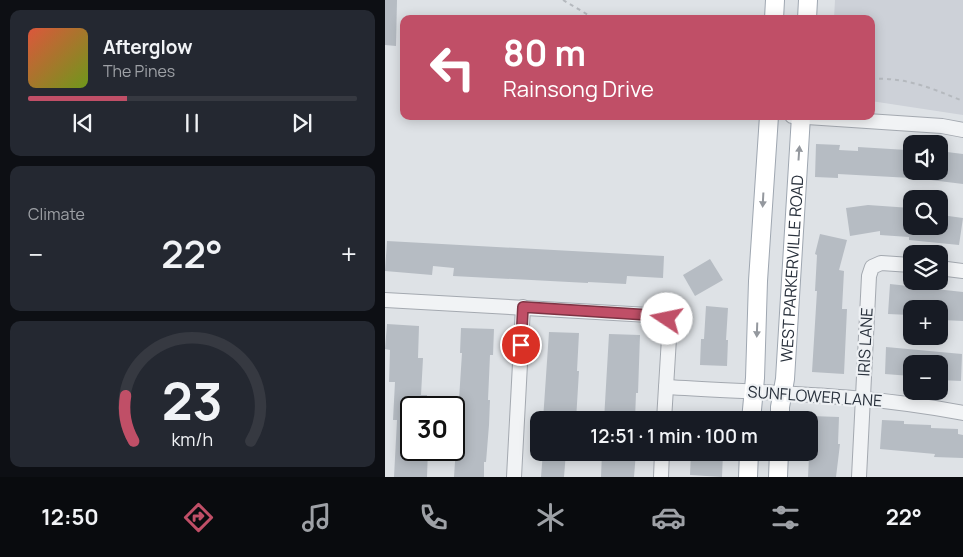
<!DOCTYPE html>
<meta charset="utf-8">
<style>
body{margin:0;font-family:Manrope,sans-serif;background:#242831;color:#f1f3f6;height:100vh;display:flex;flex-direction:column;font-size:19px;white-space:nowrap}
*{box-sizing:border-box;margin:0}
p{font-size:16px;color:#9ea1a6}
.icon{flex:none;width:28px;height:28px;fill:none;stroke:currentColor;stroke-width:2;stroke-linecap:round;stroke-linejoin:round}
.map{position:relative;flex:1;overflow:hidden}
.panel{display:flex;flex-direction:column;gap:10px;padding:10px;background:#0d0f14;width:385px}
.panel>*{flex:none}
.banner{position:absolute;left:15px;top:15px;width:475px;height:105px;border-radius:10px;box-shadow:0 2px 12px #0003;background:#c04f67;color:#fff;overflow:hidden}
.buttons{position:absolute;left:518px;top:135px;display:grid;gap:10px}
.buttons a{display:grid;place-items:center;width:45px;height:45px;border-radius:10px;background:#171b24;box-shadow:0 2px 12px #0003;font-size:25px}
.speed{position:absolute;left:15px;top:396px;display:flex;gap:10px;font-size:25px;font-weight:700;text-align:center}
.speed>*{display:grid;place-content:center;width:65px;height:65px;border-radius:50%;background:#171b24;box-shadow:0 2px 12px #0003;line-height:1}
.speed .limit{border:2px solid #111;border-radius:8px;background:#fff;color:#111}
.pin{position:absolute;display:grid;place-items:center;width:42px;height:42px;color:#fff;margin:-21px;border:2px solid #fff;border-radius:50%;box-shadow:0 1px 5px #0007}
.me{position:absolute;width:55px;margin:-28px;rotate:281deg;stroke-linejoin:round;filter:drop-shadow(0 0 4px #0008)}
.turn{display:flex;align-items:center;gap:18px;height:105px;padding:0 20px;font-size:22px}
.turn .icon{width:65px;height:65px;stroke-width:2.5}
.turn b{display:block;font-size:35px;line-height:42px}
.big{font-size:38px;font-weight:600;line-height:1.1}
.panel .widget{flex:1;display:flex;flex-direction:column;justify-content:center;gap:8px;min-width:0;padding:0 18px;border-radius:10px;background:#242831}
.panel .dial{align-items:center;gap:0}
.dial svg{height:130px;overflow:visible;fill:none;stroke:#363941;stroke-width:7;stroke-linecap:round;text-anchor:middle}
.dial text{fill:#f1f3f6;stroke:none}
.song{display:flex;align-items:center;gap:15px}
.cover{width:60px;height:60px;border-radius:8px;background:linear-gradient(135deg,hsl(10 70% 55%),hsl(80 70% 35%))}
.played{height:5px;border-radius:2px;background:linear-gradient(90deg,#c04f67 30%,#363941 30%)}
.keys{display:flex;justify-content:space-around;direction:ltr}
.heat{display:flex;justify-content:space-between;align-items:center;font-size:28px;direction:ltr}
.trip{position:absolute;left:145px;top:411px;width:288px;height:50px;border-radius:10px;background:#171b24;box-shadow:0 2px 12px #0003;font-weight:600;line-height:50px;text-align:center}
.menu{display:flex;height:80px;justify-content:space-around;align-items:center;background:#090b0e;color:#9ea1a6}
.menu .icon{width:35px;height:35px}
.menu .current{color:#c04f67}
.menu b{font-size:22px;color:#f1f3f6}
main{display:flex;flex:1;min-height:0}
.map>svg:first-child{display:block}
.built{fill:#cdd1d8}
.building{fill:#b6bcc3}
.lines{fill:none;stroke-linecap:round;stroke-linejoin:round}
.minor-casing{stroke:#a4a9b0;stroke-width:16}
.major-casing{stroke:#9fa7b1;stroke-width:20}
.path{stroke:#b5b9be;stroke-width:2;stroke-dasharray:4 4;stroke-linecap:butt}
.minor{stroke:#f1f3f5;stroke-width:14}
.major{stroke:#fff;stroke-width:18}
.oneway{fill:#94989e}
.route-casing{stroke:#7d3343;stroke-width:12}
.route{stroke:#c04f67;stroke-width:9}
.labels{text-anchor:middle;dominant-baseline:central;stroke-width:4.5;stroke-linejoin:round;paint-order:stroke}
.street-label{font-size:16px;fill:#29313c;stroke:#eef1f4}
</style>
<main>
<section class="panel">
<div class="widget">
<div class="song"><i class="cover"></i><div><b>Afterglow</b><p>The Pines</p></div></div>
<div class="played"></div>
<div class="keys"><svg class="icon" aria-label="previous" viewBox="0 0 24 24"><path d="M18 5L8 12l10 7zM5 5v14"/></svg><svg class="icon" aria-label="pause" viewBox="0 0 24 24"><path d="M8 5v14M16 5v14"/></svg><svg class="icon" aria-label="next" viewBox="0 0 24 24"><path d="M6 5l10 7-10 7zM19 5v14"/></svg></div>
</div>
<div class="widget"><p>Climate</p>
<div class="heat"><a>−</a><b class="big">22°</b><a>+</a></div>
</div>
<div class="widget dial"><svg viewBox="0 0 100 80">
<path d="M14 69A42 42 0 1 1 86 69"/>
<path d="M14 69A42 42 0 0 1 9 41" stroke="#c04f67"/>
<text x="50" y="56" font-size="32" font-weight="700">23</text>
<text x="50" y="72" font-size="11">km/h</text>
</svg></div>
</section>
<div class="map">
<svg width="578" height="477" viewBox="0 0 578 477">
<rect width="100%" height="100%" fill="#dee2e6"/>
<!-- built -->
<polygon class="built" points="450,0 578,0 578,115 486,101 486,19 449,19"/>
<!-- building -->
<g class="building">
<polygon points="0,0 12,0 11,46 0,45"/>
<polygon points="431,144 455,145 454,150 473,151 473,147 522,150 521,154 526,154 526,178 453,174 453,178 430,177"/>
<polygon points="554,151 578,154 578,184 530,178 530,171 554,171"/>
<polygon points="483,205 526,208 526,226 554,226 556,215 578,218 574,245 524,240 524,237 495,235 495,231 465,236 461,208"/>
<polygon points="435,234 462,240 454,270 459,271 457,309 462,309 459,374 427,372 432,291 430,291 432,255 430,254"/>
<polygon points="2,241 279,256 278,278 242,276 241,284 203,282 203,283 68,276 69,268 48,266 47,275 0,271"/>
<polygon points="325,259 338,280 310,296 298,275"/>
<polygon points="505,284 578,292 578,321 557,320 558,309 526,309 525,315 503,314"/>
<polygon points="321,306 343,308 341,340 343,340 342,366 315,365 316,339 319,339"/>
<polygon points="2,324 34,326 33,358 38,358 36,395 42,395 42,408 26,408 26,450 43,450 42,477 9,477 12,420 8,420 10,382 4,382 5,350 0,349"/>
<polygon points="76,328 109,329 108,355 105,355 103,400 105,400 104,425 101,462 99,462 99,477 69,477 77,353 75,353"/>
<polygon points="164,332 194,333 192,371 194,371 191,420 158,420"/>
<polygon points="224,334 255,335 253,393 251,393 250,420 219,420"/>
<polygon points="501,347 577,354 576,381 554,380 555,364 526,364 526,376 500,374"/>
<polygon points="426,416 454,417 453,444 455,444 451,477 423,477"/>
<polygon points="497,420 519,421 519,424 546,425 546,428 573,429 573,434 578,435 578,458 549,457 550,454 495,449"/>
<polygon points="158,452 181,452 179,477 156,477"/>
<polygon points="217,452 251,452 249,477 216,477"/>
<polygon points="306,452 338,452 337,477 305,475"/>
</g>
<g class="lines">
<!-- minor casing -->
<g class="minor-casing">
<g id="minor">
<polyline points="407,116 557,126 578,130"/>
<polyline points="554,268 578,271"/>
<polyline points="0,300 264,315 282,319 284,338 279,420"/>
<path d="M281 387C380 393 480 394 578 413"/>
<polyline points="129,477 138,307"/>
<polyline points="276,477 277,452"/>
<polyline points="474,477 484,276 487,267 496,263 526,265"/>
</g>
</g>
<!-- major casing -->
<g class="major-casing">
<g id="major">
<polyline points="389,19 390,0"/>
<polyline points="422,19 423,0"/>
<polyline points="366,420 370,378 373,281 384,116"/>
<path id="s1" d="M395 420V407L400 379 416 116"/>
<polyline points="363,477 364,452"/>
<polyline points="393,477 394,452"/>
</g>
</g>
<!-- path -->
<g class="path">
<polyline points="178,0 210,19"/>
<path d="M486 79C521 77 546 88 578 101"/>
</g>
<!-- minor -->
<use href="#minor" class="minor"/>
<!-- major -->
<use href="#major" class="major"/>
</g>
<!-- one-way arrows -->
<defs><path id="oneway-solid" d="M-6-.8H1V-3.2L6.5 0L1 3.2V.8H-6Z" transform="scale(1.25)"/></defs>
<g class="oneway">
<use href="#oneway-solid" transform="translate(414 153) rotate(-86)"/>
<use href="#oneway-solid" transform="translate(378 200) rotate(93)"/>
<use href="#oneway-solid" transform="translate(372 330) rotate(92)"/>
</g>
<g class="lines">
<!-- route casing -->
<g class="route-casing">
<polyline id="route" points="136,345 138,307 264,315 282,319"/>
</g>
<!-- route -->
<use href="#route" class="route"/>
</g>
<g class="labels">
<!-- street labels -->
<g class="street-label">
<text stroke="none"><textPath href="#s1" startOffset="152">WEST PARKERVILLE ROAD</textPath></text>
<text transform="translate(480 342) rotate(-87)">IRIS LANE</text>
<text transform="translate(430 396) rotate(4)">SUNFLOWER LANE</text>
</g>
</g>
</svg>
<div class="buttons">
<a><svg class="icon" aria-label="sound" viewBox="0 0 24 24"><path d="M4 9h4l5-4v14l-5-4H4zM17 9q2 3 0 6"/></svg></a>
<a><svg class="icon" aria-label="search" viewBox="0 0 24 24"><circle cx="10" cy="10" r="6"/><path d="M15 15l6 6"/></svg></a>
<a><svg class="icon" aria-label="layers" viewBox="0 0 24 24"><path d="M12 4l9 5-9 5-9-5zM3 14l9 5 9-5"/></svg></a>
<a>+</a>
<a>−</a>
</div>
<div class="speed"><div class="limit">30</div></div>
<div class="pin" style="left:136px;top:345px;background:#d93025"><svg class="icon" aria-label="arrive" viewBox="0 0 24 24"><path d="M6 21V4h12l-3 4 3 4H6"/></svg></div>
<svg class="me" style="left:282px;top:319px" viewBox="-20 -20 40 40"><circle r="19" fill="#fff"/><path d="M0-13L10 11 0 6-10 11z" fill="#c04f67"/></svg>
<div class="trip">12:51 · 1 min · 100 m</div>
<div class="banner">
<div class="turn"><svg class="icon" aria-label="left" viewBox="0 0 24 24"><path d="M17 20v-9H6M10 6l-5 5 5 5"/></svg><div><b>80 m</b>Rainsong Drive</div></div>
</div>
</div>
</main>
<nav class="menu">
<b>12:50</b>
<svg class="icon current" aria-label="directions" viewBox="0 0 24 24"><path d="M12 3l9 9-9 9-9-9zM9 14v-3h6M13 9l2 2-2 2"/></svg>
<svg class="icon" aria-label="music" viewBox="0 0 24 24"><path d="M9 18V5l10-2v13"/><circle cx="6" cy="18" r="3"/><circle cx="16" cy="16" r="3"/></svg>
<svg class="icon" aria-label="phone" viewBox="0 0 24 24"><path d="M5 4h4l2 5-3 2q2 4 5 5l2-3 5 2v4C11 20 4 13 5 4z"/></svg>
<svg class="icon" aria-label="climate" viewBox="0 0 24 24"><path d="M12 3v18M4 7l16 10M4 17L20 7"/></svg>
<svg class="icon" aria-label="car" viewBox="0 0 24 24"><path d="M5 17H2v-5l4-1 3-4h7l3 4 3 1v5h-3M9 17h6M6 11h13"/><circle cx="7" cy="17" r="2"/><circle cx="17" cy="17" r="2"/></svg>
<svg class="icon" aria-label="filters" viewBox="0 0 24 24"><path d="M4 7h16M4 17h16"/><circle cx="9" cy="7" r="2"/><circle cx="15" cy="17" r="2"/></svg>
<b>22°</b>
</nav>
